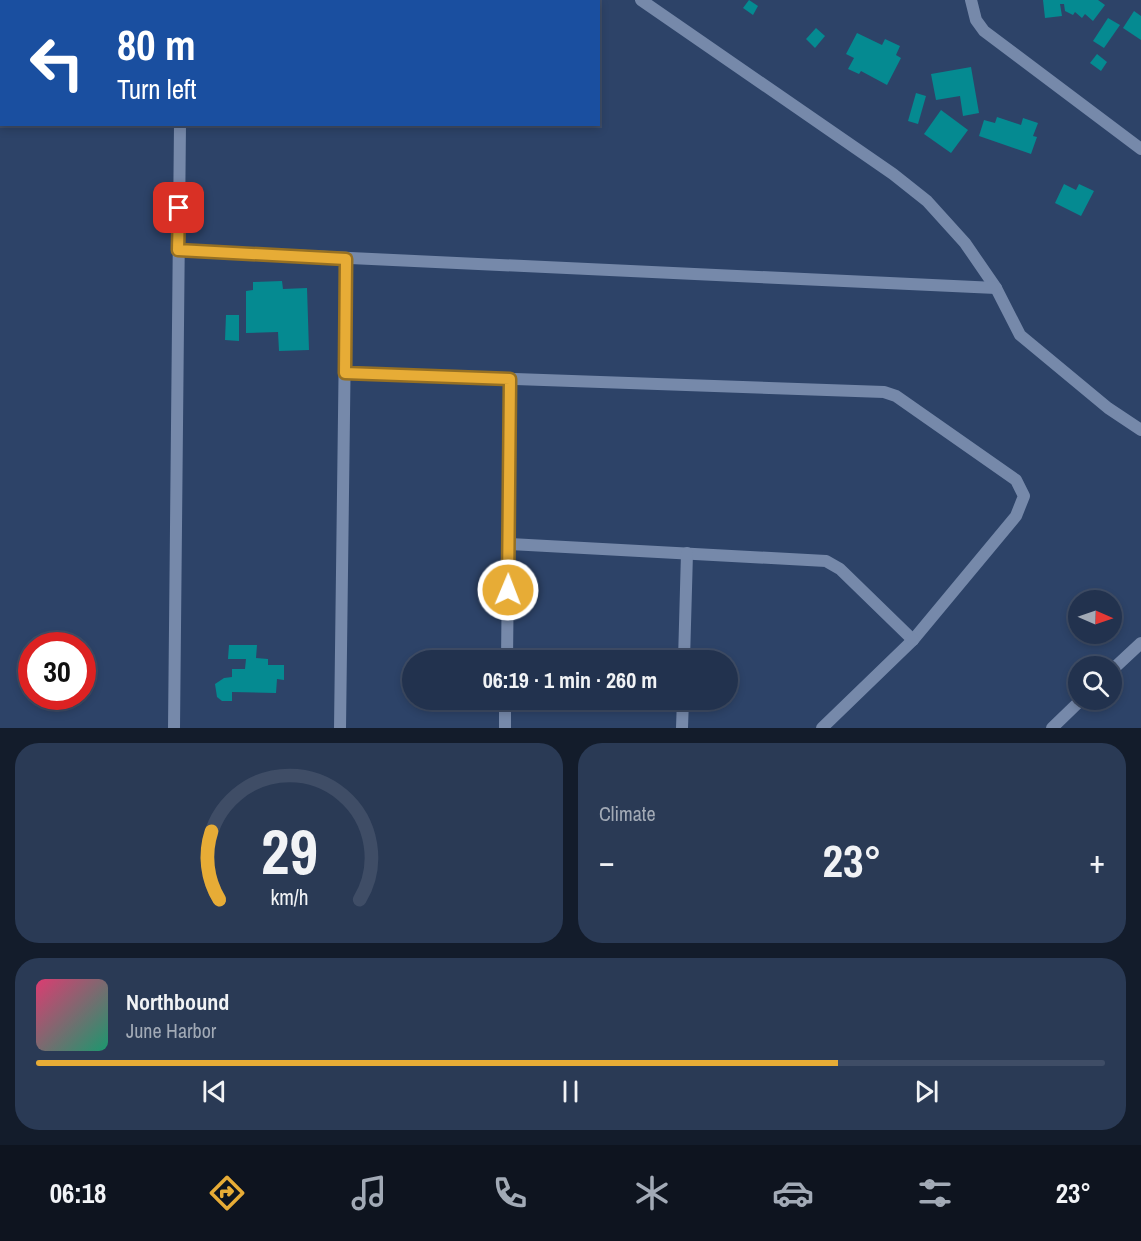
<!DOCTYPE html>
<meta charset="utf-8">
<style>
body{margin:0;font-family:"Archivo Narrow",sans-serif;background:#2a3a55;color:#f1f3f6;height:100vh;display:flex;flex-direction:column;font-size:22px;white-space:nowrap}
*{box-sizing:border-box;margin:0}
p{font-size:20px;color:#a2aab6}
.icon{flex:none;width:33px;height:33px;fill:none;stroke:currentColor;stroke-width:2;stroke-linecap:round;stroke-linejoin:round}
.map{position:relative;height:728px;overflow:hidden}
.sheet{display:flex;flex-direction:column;gap:15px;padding:15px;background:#131c2b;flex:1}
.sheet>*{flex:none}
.guide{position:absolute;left:0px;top:0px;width:600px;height:126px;box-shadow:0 3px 9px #0003,0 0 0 2px #3f4d66;background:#1a4fa0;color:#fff;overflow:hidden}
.needle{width:39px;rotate:92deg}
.tools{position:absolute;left:1068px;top:590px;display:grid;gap:12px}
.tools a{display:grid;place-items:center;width:54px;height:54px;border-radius:50%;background:#22324e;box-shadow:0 3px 9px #0003,0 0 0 2px #3f4d66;font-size:30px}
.speed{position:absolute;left:18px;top:632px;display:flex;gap:12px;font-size:30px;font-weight:700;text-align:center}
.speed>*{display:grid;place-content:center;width:78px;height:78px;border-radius:50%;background:#22324e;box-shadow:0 3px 9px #0003,0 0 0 2px #3f4d66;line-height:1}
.speed .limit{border:9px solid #d22;background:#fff;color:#111}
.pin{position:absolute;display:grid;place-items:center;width:51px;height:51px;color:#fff;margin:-26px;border-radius:12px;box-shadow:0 3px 9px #0006}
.me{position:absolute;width:66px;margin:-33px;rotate:1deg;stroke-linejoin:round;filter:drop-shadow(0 0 4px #0008)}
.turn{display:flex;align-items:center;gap:21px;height:126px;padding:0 18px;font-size:27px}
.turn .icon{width:78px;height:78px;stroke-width:2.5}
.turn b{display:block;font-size:42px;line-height:51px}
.big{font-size:45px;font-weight:700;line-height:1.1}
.sheet .widget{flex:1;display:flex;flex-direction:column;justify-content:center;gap:9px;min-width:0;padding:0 21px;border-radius:24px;background:#2a3a55}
.sheet .dial{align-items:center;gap:0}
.dial svg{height:156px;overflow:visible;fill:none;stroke:#3f4d66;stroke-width:7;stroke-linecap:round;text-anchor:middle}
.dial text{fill:#f1f3f6;stroke:none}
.song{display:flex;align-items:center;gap:18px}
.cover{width:72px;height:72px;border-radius:9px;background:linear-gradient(135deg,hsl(340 70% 55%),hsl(160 70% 35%))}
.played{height:6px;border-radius:3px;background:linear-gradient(90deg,#e7ac36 75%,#3f4d66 75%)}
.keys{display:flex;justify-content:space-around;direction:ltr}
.heat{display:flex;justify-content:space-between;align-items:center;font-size:33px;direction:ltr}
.sheet .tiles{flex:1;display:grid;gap:15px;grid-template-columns:1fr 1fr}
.widget:last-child{grid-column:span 2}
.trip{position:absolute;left:402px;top:650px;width:336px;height:60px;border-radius:30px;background:#22324e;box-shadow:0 3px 9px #0003,0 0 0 2px #3f4d66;font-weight:700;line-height:60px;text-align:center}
.menu{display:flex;height:96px;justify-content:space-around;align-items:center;background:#0e141f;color:#a2aab6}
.menu .icon{width:42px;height:42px}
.menu .active{color:#e7ac36}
.menu b{font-size:27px;color:#f1f3f6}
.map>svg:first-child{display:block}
.building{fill:#058a91}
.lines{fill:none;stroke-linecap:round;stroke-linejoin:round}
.street{stroke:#7689aa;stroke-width:12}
.route-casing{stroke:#967023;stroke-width:15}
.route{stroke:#e7ac36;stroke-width:10}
</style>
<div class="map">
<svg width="1141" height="728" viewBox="0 0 1141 728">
<rect width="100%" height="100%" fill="#2d4368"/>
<!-- building -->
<g class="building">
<polygon points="749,0 758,6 753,15 743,8"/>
<polygon points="1043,0 1098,0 1105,5 1093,21 1085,14 1082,18 1075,12 1073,15 1065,11 1064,4 1060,4 1062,16 1045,18"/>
<polygon points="1134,11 1141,16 1141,40 1123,28"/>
<polygon points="1108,18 1120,25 1104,48 1093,41"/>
<polygon points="816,28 825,36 815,48 806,39"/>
<polygon points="857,33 882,45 885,39 900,46 896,55 901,58 887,85 861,71 859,74 848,69 854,58 846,54"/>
<polygon points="1097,54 1107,62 1101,71 1090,63"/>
<polygon points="971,67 979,113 963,116 960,96 936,100 931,74"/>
<polygon points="916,93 926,96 918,124 908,121"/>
<polygon points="941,110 968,130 951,153 924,134"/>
<polygon points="997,117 1021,125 1023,118 1038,123 1033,136 1037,137 1031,154 979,136 984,120 995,123"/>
<polygon points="1064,184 1076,190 1079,184 1094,191 1081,216 1055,203"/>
<polygon points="282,281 283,289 307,288 309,350 279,351 278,332 246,333 246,291 253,290 253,282"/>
<polygon points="226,315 239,315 239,341 225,340"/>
<polygon points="229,645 257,645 256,658 268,659 268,665 284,665 284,680 277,679 276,693 232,692 232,701 222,701 217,697 215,684 224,678 232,677 232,669 245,669 246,659 228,659"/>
</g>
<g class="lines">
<!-- street -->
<g class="street">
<polyline points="641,0 893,174 927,201 965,243 996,288 1020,335 1108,408 1141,430"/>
<polyline points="971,0 976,20 984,31 1141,149"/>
<polyline points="183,2 183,0"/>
<polyline points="178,250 996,288"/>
<polyline points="346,373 884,392 896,396 1016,480 1024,496 1016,516 913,640 822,728"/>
<polyline points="510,544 826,561 840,569 913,640"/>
<polyline points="507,660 510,379"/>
<polyline points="684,660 687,553"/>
<polyline points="1112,670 1141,643"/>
<polyline points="174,728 180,124"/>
<polyline points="340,728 346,259"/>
<polyline points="505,728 505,699"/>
<polyline points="682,728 683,699"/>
<polyline points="1052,728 1082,699"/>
</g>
</g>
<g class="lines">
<!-- route casing -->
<g class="route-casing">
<polyline id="route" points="179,208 178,250 346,259 345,373 510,379 508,590"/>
</g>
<!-- route -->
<use href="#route" class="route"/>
</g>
</svg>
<div class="tools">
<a><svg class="needle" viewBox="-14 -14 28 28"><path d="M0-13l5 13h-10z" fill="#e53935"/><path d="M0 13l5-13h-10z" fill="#a2aab6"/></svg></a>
<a><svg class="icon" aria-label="search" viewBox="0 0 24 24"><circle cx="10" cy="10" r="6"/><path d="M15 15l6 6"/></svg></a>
</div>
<div class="speed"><div class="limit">30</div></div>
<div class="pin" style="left:179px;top:208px;background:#d93025"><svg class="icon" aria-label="arrive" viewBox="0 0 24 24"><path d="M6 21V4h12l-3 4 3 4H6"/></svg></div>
<svg class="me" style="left:508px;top:590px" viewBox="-20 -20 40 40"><circle r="17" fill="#e7ac36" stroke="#fff" stroke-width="3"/><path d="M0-11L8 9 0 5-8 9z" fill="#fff"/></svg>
<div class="trip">06:19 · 1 min · 260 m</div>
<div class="guide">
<div class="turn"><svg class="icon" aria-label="left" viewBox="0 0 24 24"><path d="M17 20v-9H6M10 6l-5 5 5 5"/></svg><div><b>80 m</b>Turn left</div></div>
</div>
</div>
<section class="sheet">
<div class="tiles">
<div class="widget dial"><svg viewBox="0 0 100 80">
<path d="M14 69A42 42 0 1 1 86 69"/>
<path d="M14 69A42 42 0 0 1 10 34" stroke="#e7ac36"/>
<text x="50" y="56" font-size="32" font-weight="700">29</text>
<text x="50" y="72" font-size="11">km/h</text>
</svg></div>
<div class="widget"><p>Climate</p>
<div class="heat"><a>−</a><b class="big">23°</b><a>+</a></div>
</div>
<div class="widget">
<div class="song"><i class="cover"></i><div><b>Northbound</b><p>June Harbor</p></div></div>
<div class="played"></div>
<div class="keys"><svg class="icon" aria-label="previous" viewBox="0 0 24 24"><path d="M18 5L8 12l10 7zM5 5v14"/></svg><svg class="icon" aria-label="pause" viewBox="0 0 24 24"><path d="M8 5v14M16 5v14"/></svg><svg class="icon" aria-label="next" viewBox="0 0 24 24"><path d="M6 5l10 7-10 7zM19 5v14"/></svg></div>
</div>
</div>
</section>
<nav class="menu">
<b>06:18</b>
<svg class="icon active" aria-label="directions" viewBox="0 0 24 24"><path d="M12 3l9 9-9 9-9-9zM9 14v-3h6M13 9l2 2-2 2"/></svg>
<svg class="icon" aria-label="music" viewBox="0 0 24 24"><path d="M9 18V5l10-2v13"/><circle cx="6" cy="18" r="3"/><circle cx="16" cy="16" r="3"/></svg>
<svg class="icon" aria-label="phone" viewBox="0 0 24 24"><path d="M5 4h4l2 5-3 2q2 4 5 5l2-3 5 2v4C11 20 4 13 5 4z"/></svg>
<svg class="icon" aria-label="climate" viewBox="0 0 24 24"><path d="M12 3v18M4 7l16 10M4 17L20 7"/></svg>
<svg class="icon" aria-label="car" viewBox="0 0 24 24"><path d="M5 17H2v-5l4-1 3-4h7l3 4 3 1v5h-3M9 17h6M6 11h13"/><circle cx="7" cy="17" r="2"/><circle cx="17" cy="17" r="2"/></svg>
<svg class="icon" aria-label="filters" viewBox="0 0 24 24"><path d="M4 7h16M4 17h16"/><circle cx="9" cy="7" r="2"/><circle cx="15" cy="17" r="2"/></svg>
<b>23°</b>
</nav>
